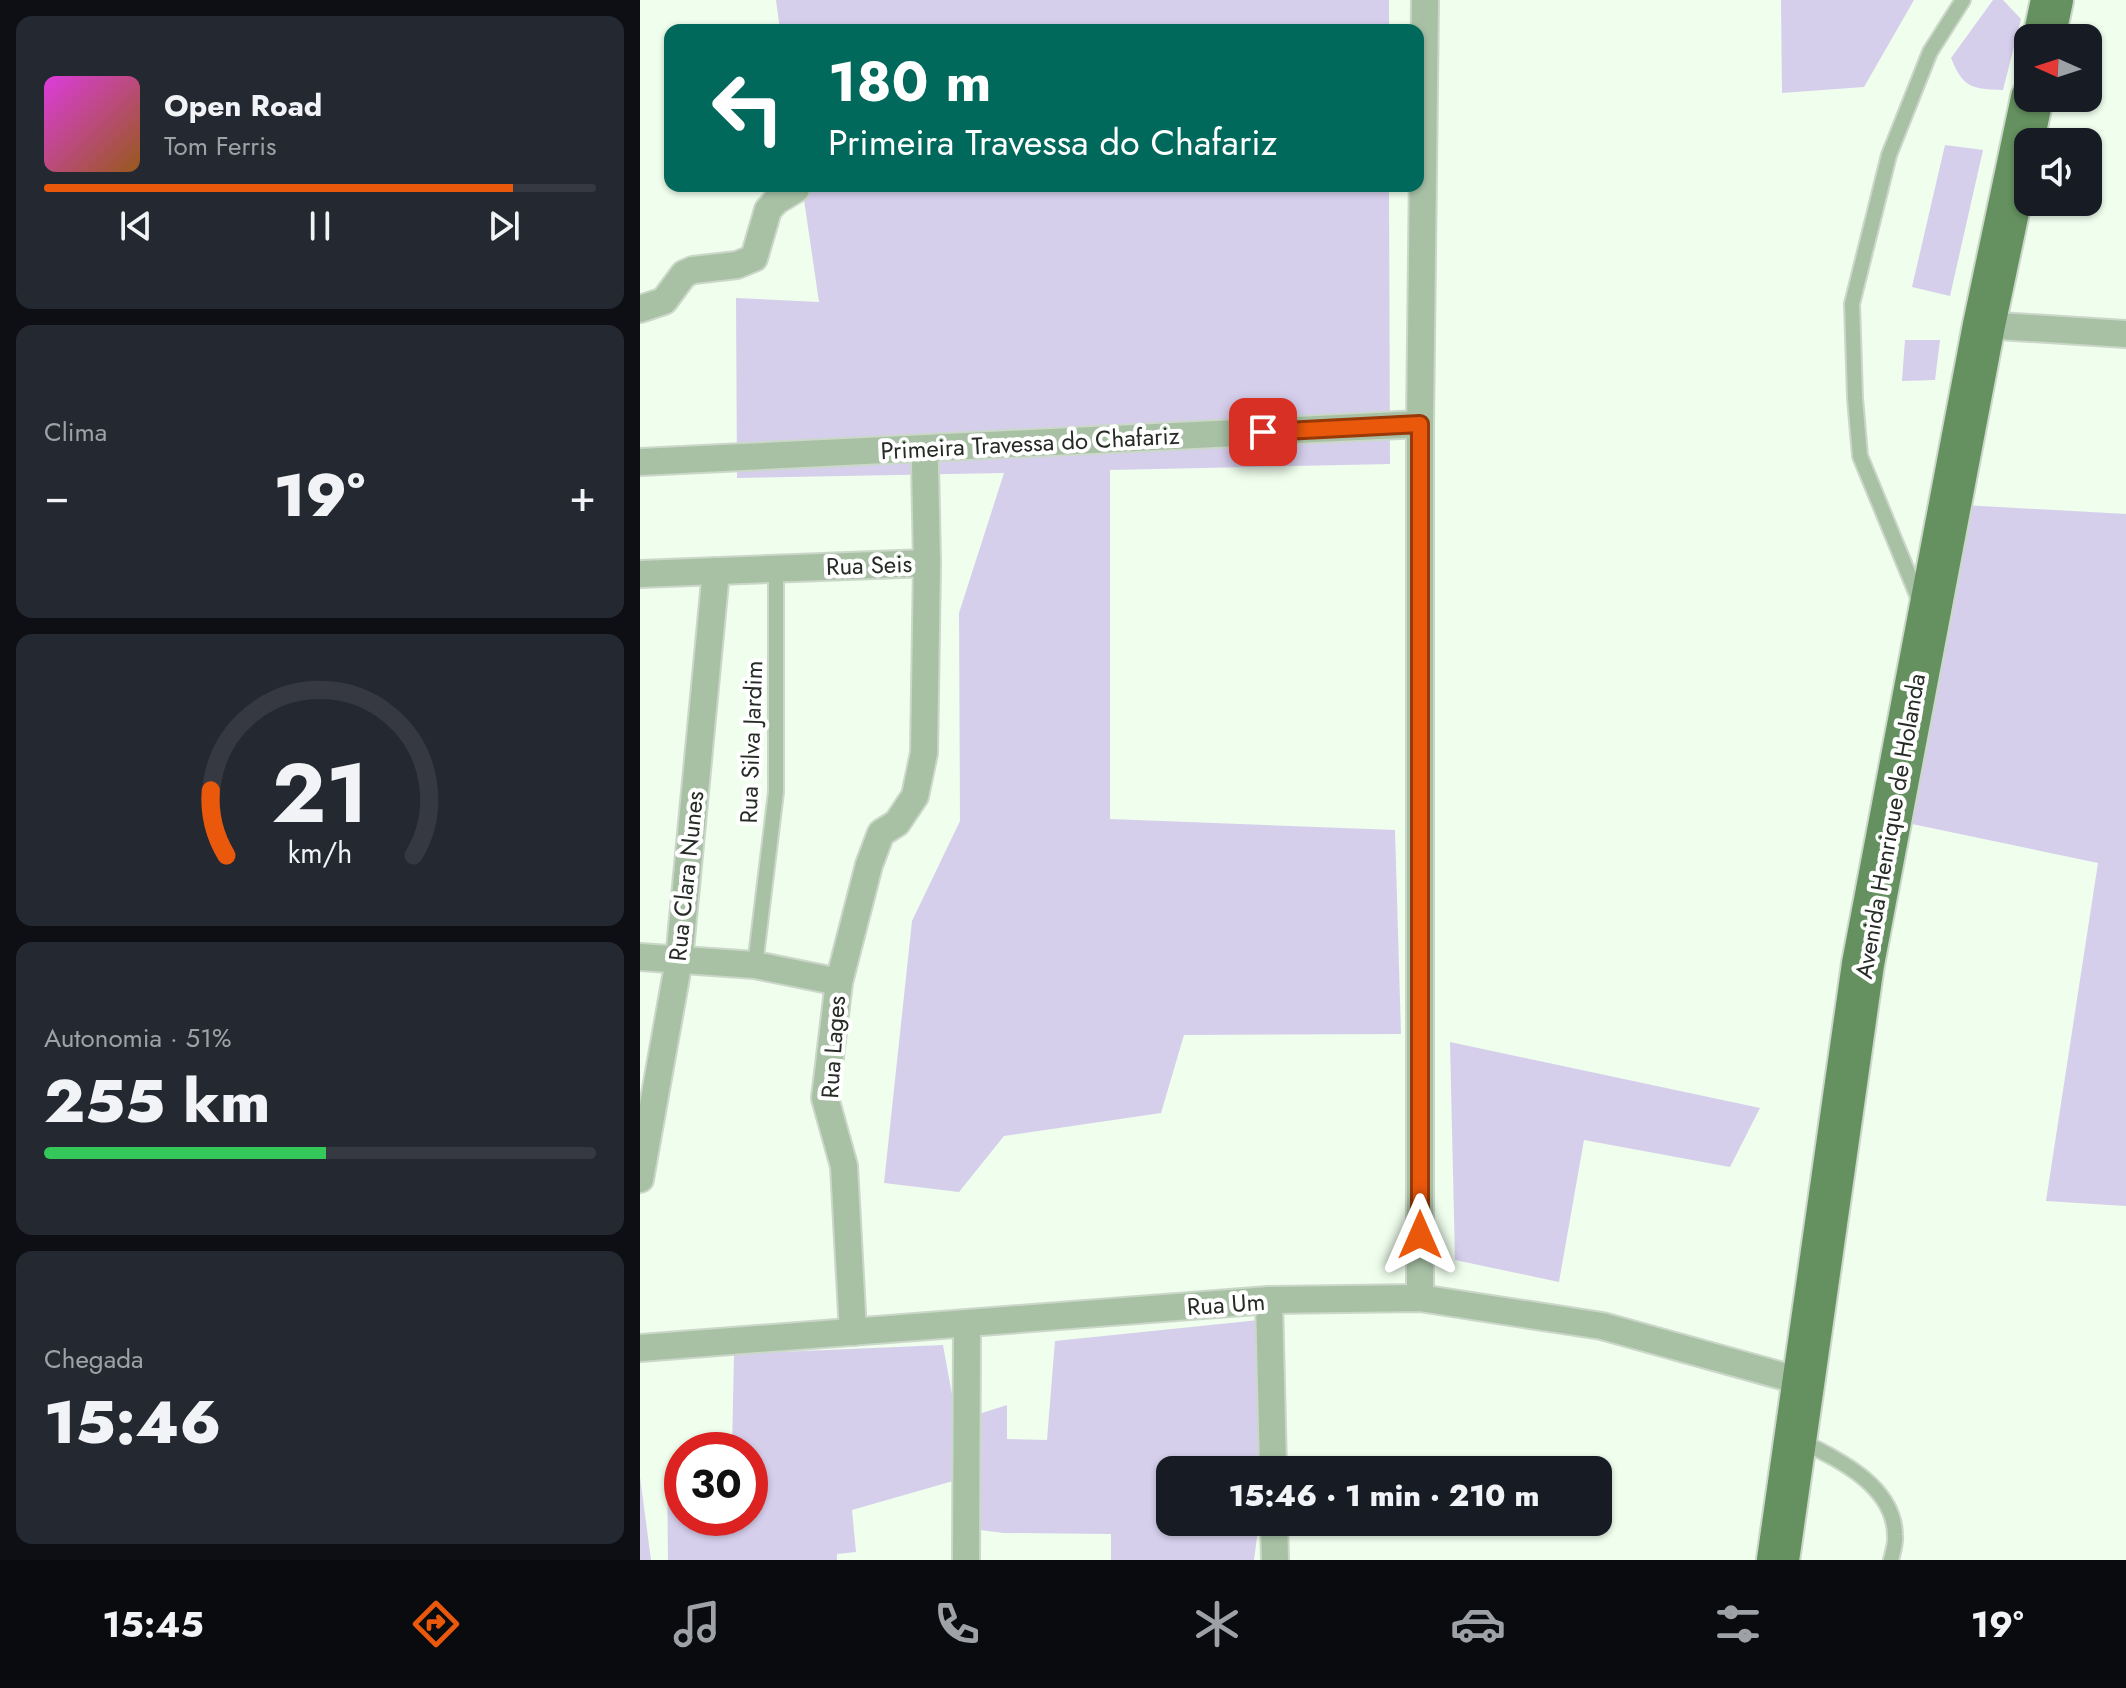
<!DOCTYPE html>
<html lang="pt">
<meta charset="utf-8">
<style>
body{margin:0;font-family:Jost,sans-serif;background:#242831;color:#f1f3f6;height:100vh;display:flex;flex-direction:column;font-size:30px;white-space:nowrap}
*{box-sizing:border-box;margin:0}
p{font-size:26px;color:#9ea1a6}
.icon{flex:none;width:44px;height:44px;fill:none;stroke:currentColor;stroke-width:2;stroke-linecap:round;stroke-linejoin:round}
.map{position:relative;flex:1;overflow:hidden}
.side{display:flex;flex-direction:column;gap:16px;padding:16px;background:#0d0f14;width:640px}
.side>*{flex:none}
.banner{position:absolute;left:24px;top:24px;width:760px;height:168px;border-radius:16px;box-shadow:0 2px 6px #0004;background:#00695c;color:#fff;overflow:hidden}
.needle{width:52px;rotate:273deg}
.fabs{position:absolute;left:1374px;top:24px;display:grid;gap:16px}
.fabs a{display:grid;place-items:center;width:88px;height:88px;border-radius:16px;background:#171b24;box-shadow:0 2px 6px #0004;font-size:40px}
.speed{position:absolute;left:24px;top:1432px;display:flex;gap:16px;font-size:40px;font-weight:700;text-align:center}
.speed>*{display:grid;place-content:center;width:104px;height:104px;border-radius:50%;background:#171b24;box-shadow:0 2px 6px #0004;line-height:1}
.speed .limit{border:12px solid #d22;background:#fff;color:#111}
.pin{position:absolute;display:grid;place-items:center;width:68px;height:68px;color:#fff;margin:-34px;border-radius:16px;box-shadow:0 4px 12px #0006}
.me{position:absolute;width:88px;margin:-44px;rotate:0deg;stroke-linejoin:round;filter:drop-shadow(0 0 6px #0008)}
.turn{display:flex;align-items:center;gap:28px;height:168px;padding:0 32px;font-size:36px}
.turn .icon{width:104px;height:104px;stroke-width:2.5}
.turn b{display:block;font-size:56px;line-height:68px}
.big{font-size:60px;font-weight:800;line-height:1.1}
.side .tile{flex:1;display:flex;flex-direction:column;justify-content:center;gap:12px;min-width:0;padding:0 28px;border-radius:16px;background:#242831}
.side .dial{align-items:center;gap:0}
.dial svg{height:208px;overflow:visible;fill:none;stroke:#363941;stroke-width:7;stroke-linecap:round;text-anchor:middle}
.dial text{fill:#f1f3f6;stroke:none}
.song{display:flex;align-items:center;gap:24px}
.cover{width:96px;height:96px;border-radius:12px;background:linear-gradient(135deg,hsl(300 70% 55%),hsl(30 70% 35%))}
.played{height:8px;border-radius:4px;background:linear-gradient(90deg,#ea580c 85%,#363941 85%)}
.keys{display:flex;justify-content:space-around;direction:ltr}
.heat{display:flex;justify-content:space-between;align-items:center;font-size:44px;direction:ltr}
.charge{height:12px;border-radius:6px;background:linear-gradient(90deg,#34c759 51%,#363941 0)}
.trip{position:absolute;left:516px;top:1456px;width:456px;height:80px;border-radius:16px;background:#171b24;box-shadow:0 2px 6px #0004;font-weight:800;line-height:80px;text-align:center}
.dock{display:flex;height:128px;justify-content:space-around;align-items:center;background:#090b0e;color:#9ea1a6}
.dock .icon{width:56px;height:56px}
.dock .selected{color:#ea580c}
.dock b{font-size:36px;color:#f1f3f6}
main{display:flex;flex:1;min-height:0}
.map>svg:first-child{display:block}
.green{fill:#d6cfec}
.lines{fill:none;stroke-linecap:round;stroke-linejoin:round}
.service-casing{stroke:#cbd8c9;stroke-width:18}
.minor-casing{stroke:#cbd8c9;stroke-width:30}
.primary-casing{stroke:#cbd8c9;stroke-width:46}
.service{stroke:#a8c1a5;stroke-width:14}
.minor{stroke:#a8c1a5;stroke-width:26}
.primary{stroke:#64915f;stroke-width:42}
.route-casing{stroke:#983908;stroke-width:20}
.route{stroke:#ea580c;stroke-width:14}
.labels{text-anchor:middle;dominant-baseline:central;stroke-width:8;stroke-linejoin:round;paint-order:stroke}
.street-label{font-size:24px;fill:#262b26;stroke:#fff}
</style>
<main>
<section class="side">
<div class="tile">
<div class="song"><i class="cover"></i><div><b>Open Road</b><p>Tom Ferris</p></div></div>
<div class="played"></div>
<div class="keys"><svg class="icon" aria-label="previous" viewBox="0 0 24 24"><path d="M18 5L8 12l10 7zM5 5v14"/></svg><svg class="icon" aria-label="pause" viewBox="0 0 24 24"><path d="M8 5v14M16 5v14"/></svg><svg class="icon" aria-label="next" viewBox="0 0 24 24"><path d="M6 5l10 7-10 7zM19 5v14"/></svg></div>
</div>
<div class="tile"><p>Clima</p>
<div class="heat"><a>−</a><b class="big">19°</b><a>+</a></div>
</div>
<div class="tile dial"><svg viewBox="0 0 100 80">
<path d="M14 69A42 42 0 1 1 86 69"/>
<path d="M14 69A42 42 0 0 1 8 44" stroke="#ea580c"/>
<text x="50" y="56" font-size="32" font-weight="700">21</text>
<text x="50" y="72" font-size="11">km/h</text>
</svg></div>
<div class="tile"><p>Autonomia · 51%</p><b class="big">255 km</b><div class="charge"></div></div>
<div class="tile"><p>Chegada</p><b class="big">15:46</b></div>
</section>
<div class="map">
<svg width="1486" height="1560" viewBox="0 0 1486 1560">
<rect width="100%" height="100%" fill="#effeed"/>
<!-- green -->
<g class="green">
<polygon points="136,0 749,0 749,30 140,30"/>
<polygon points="1141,0 1274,0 1224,87 1142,93"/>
<path d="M1353 0H1363L1381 19 1363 90C1332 89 1323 88 1311 58Z"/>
<polygon points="1305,145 1343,150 1310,296 1272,287"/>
<polygon points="162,186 749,186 750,464 470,470 470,819 755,830 761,1034 544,1035 521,1113 364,1136 319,1192 244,1183 272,921 320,821 319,613 364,473 97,478 96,298 179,302"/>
<polygon points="1265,340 1300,340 1295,380 1262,381"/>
<polygon points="1324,505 1486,514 1486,1206 1406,1201 1458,863 1272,824"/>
<polygon points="810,1042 1120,1108 1090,1167 944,1140 919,1282 815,1260"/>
<polygon points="619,1320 624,1470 530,1470 530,1522 619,1522 614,1560 471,1560 471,1534 364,1533 340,1530 339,1414 367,1405 367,1439 407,1440 415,1341"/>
<polygon points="303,1345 327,1477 212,1510 216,1552 197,1554 197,1560 28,1560 27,1469 42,1468 42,1518 110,1518 110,1450 92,1450 94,1354"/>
<polygon points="0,1477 11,1560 0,1560"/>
</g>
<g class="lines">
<!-- service casing -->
<g class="service-casing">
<g id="service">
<polyline points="1280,602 1220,456 1215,398 1212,304 1249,155 1290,52 1323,0"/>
<polyline points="115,965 136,792 136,568"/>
<path d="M1159 1440C1197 1459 1254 1485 1255 1535 1256 1543 1253 1552 1251 1560"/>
</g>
</g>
<!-- minor casing -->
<g class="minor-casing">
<g id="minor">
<polyline points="0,309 24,301 44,274 53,270 97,265 114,258 128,210 136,201 156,189"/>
<polyline points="1344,325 1486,334"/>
<polyline points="0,462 780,424"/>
<polyline points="285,464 287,563"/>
<polyline points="0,574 287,563 284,753 275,796 257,823 241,833 229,865 199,982 185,1098 204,1166 213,1332"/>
<polyline points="0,957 115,965 199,982"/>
<polyline points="0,1179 39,960 76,571"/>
<polyline points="780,1298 780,424 785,0"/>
<polyline points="629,1300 633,1470"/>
<polyline points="0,1348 629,1300 780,1298 962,1326 1164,1382"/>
<polyline points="634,1522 635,1560"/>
<polyline points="326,1560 327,1325"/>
</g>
</g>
<!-- primary casing -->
<g class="primary-casing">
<g id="primary">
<polyline points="1404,38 1412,0"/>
<polyline points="1138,1560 1223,964 1344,325 1392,98"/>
</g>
</g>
<!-- service -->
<use href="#service" class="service"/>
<!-- minor -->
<use href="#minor" class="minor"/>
<!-- primary -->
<use href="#primary" class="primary"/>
</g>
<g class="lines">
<!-- route casing -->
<g class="route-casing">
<polyline id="route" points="623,432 780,424 780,1235"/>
</g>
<!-- route -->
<use href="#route" class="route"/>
</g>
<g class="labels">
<!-- street labels -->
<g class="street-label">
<text transform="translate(390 443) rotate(-3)">Primeira Travessa do Chafariz</text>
<text transform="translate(229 565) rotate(-2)">Rua Seis</text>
<text transform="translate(111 742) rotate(-88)">Rua Silva Jardim</text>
<text transform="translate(1250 826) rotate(-80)">Avenida Henrique de Holanda</text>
<text transform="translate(46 876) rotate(-84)">Rua Clara Nunes</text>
<text transform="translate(193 1047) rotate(-86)">Rua Lages</text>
<text transform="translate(586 1304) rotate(-4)">Rua Um</text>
</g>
</g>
</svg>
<div class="fabs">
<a><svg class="needle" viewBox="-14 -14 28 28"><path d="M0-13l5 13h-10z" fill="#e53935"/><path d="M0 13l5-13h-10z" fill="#9ea1a6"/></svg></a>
<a><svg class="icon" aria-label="sound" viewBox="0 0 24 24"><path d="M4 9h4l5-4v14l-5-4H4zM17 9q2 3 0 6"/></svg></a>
</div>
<div class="speed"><div class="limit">30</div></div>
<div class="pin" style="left:623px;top:432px;background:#d93025"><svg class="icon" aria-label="arrive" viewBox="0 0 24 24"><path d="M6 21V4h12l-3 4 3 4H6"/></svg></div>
<svg class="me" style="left:780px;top:1235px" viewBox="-20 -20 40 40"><path d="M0-17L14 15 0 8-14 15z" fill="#ea580c" stroke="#fff" stroke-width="4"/></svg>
<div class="trip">15:46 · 1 min · 210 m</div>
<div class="banner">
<div class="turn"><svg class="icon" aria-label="left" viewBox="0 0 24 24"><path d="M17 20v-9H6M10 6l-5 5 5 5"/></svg><div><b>180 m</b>Primeira Travessa do Chafariz</div></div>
</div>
</div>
</main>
<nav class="dock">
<b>15:45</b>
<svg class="icon selected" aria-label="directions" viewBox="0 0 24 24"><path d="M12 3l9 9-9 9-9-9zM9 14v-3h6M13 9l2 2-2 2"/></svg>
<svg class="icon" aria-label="music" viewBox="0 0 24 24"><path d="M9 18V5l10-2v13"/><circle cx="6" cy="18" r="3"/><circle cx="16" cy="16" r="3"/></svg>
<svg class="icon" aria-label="phone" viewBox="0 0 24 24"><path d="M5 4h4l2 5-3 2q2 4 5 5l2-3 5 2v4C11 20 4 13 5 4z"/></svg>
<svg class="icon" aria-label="climate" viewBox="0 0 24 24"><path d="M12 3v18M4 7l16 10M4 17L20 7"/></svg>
<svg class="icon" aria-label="car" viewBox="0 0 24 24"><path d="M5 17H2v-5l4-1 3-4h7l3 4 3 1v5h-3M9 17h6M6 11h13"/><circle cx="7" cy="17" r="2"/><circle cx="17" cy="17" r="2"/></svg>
<svg class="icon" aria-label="filters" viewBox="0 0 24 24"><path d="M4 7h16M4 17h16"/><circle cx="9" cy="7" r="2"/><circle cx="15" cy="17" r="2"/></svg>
<b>19°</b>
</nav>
